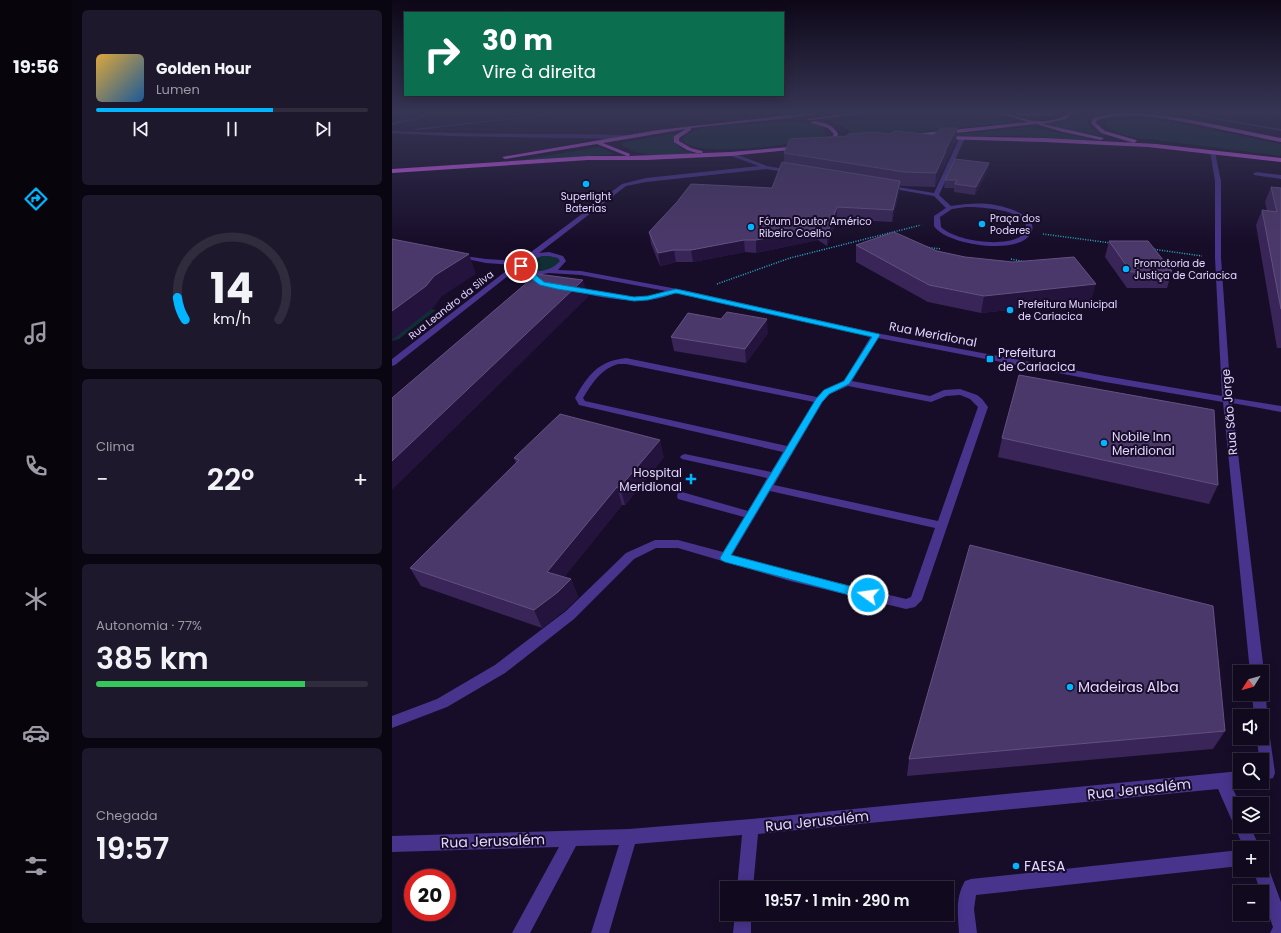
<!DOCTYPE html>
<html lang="pt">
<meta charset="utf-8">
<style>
body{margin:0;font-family:Poppins,sans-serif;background:#1e182c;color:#f1f3f6;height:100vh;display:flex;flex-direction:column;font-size:15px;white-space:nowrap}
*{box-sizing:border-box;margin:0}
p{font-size:13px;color:#9c9aa4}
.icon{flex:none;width:22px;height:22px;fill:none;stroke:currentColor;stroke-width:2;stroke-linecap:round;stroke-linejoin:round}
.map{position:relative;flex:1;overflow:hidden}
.panel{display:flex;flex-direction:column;gap:10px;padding:10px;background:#090611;width:320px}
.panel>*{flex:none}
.top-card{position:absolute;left:12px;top:12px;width:380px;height:84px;border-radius:0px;box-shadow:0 2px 10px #0003,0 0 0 1px #302b3d;background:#0b6e4f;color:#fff;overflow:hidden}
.needle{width:26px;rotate:233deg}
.fabs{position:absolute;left:841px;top:665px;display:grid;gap:8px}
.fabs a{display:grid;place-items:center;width:36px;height:36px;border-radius:0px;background:#110a1f;box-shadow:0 2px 10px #0003,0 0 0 1px #302b3d;font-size:20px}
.speed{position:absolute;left:12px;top:869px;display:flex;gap:8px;font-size:20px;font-weight:700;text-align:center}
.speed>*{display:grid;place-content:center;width:52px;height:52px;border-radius:50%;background:#110a1f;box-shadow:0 2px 10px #0003,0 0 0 1px #302b3d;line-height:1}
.speed .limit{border:6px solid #d22;background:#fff;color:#111}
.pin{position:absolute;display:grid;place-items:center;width:34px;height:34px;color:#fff;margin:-17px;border:2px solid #fff;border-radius:50%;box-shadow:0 1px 4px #0007}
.me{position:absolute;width:44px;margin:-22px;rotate:284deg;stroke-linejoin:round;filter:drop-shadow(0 0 3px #0008)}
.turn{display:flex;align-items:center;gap:14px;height:84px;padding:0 12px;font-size:18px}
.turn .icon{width:52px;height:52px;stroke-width:2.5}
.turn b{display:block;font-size:28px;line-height:34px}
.big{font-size:30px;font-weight:600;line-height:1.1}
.panel .tile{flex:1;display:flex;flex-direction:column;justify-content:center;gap:6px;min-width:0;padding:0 14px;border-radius:6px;background:#1e182c}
.panel .dial{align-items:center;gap:0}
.dial svg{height:104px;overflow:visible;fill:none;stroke:#302b3d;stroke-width:7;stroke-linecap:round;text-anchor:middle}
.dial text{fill:#f1f3f6;stroke:none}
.song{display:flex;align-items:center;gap:12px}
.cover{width:48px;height:48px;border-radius:6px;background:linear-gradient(135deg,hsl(40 70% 55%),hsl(210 70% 35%))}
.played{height:4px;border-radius:2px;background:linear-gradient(90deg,#01b5ff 65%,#302b3d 65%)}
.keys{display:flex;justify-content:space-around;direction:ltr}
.heat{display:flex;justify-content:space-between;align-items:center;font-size:22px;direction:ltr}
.charge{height:6px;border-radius:3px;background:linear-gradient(90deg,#34c759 77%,#302b3d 0)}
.trip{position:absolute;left:328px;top:881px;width:234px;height:40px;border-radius:0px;background:#110a1f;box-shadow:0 2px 10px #0003,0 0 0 1px #302b3d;font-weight:600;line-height:40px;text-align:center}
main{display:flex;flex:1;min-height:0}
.tab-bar{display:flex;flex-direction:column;width:72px;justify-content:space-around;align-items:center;background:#07040c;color:#9c9aa4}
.tab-bar .icon{width:28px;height:28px}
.tab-bar .active{color:#01b5ff}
.tab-bar b{font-size:18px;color:#f1f3f6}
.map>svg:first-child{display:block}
.green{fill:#102e33}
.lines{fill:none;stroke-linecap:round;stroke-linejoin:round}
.path{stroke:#24afc4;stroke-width:1.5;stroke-dasharray:1 1.5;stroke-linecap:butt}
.minor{fill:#48348c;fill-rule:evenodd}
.major{fill:#e15cff;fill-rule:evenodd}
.wall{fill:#392558}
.shaded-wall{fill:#24143d}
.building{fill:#4b386a;stroke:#635181}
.route{fill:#01b5ff;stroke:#0176a6}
.poi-dot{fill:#01b5ff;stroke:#170d29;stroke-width:1.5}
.labels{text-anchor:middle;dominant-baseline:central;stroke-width:4;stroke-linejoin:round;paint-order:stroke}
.far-poi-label{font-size:10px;fill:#e2d5ff;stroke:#170d29;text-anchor:start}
.far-street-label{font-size:10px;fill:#e2d5ff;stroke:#170d29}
.street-label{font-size:12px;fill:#e2d5ff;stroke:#170d29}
.poi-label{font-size:12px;fill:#e2d5ff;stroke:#170d29;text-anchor:start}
.near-poi-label{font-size:14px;fill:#e2d5ff;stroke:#170d29;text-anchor:start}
.near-street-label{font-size:14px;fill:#e2d5ff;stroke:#170d29}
</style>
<main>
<nav class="tab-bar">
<b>19:56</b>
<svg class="icon active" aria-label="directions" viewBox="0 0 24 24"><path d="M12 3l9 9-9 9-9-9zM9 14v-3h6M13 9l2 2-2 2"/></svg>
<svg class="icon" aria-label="music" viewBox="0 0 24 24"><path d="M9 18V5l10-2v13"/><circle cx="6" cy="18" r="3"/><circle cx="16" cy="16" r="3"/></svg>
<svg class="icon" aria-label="phone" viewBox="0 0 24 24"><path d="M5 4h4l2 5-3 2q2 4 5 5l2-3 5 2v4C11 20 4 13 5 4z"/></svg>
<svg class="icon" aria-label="climate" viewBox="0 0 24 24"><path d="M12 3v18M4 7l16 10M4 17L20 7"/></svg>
<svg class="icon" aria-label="car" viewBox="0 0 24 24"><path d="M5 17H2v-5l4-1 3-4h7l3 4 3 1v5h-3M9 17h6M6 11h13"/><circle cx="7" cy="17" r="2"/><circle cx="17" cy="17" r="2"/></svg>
<svg class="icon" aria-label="filters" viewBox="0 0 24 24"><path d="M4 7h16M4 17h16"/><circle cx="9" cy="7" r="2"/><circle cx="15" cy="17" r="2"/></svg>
</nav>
<section class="panel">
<div class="tile">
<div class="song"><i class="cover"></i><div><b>Golden Hour</b><p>Lumen</p></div></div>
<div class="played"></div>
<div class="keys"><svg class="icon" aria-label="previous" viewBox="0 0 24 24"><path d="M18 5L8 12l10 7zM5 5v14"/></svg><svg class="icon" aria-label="pause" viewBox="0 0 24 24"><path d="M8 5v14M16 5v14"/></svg><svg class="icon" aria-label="next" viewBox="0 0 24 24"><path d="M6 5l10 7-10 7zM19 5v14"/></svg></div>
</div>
<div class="tile dial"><svg viewBox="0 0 100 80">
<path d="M14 69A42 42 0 1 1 86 69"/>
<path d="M14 69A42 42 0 0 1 8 52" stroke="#01b5ff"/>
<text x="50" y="56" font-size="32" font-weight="700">14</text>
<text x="50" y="72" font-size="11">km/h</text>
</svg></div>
<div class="tile"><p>Clima</p>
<div class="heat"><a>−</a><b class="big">22°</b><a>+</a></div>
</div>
<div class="tile"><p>Autonomia · 77%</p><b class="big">385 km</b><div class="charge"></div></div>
<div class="tile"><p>Chegada</p><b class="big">19:57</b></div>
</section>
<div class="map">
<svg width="889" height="933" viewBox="0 0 889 933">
<rect width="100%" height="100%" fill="#170d29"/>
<!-- green -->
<g class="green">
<polygon points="498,113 591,113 622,122 462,139 457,130 441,122 468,119"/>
<polygon points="692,113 714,113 701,116 695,122 699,129 714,137 650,124 676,120"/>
<polygon points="729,117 757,118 889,144 889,156 740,137 723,132 714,126 714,123 722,119"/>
<path d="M397 122C409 122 423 122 432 129L433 134 426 139 413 142C386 145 312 157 292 142L291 139C298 122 378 123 397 122Z"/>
<polygon points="637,127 710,141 626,136 547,136"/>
<path d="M282 134C282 148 291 150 302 154 277 155 249 160 228 143Z"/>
<polygon points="207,147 223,154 117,162"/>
<polygon points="157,254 170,259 165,267 149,272 133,270 130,263 134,260"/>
<polygon points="35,308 44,310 7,339 0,341 0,332"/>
</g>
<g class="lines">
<!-- path -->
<g class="path">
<polyline points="651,234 719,243"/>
<polyline points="532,247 549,249"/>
<polyline points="760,249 810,256"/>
<polyline points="619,259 634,262"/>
<polyline points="325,284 398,258 529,225"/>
</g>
<!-- minor -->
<g class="minor">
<polygon points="41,113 49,113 0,125 0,123"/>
<polygon points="164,113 178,113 24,130 22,129"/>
<polygon points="790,113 799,113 889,129 889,131"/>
<path d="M0 131C79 135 157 133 236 135L239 137 236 139 59 136 0 133Z"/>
<path d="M568 137 573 138 547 195 559 206C572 204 583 203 596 204 609 205 655 216 636 237 621 254 554 245 542 226V216L554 208 542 196 491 187 494 185 542 193ZM574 207C587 207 630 209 634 225 635 229 632 234 629 236 613 248 563 241 549 227L548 217 560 209Z"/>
<path d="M818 151 823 152 829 181V258L839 398 889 406V412L840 403 872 672 870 675V672H858L831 402 713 382 486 338 460 381 538 396 552 390 568 389 585 395 590 399 596 407 530 600 523 607 514 609 398 581 286 548H264L242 559 182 619 113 673 55 707 0 728V716L45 699 103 665 174 611 234 553 263 540H286L331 552 352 517 286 499 285 496 286 493 290 492 356 511 375 478 290 459 288 457 290 455 293 454 379 472 391 452 187 405 183 398C196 375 206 361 234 358L425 397 432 390 452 381 479 336 283 293C253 307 211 298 179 291V287H182L242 297 256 296 274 291 189 275 157 273 145 275 156 282 157 284 153 286 140 280 137 274 128 270 126 268 3 365 0 366V359L122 265 94 263 65 257V255L94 259 127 261 230 184 254 178 367 166 336 155V153L338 152 375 166 404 171 401 173 374 169 254 182 234 186 147 253 157 252 171 256 174 261 166 270 189 271 296 291 484 333 713 376 830 396 823 258V181ZM150 256H157L166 258 168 261C160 271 144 274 133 268V264L135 262ZM226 364H234L422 402 395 446 193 401 191 398C200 383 209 369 226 364ZM456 386 539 402 554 396 568 395 578 399 586 407 546 521 382 485 431 401 438 394ZM378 491 543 528 519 597 514 599 398 571 340 555Z"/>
<polygon points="864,172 889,175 889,179 862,175 861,174"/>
<polygon points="870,689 874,694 875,717 883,773 881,778 870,781 870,760 867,760 865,738 870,738 870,716 862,716 860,694 870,694"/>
<polygon points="848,771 848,782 854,782 853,783 840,787 848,804 848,826 858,826 868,848 852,848 826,789 366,834 361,888 345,888 350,835 243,844 217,933 199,933 227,845 184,846 138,933 120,933 167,847 0,852 0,836 237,829 359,819"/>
<path d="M848 850V866L584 895 582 909 585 933H567C566 914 563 898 573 881L579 879Z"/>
<polygon points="870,862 875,864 889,902 889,933 878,933 881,927 861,870 870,870"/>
<polygon points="343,914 359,914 359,933 341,933"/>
</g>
<!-- major -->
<g class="major">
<polygon points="415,113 428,113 406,117 299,128 299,130 287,138 287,141 299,148 310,151 311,152 308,154 295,150 282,142 282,136 294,129 211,143 238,154 237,156 338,152 409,146 410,147 407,149 338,156 254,160 196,160 0,173 0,169 196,156 235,156 205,144 113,159 110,157 266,130"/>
<polygon points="462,113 476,113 417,120 415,119"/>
<path d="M608 113C621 113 632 121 645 121 652 122 663 120 670 117 674 115 676 113 681 113L674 119 651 124 712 138 709 140 671 132 644 124 521 138 518 136 521 134 636 122Z"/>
<polygon points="625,113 664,113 665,114 663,115 637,116 624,115"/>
<path d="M724 113C779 112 835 128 889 138V142C865 137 841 132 817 127 782 120 740 110 705 120L704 123 713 131 744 140 745 141 742 143 709 133 699 123 701 118Z"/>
<path d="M421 121C431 122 441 124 446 134L444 139 429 144V142L440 137 442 134 436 128 419 123Z"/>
<polygon points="551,136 652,138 764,144 889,158 889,162 756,147 652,142 549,139 549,137"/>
</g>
</g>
<!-- wall -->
<g class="wall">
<polygon points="565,128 564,142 554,161 553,165 543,187 508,186 507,192 500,222 445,219 435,246 426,240 364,253 353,252 301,262 284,262 268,266 259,244 257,232 380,188 392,163 392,153 498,134 541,135"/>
<polygon points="597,163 596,170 583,195 562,192 562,188 552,188 553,180"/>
<polygon points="879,187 889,188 889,348 885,348 864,225 870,210 875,211 873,202"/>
<polygon points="717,241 780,271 775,288 735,288 713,257"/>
<polygon points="464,245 545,251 573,257 699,301 589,313 536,302 464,262"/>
<polygon points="376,333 354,363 282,351 279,337"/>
<polygon points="610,438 826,485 817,504 606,457"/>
<polygon points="272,457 233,505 230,505 172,577 179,579 186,597 173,610 150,628 29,586 18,568 124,463 122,458"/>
<polygon points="833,731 821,749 515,776 517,759"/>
</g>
<!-- shaded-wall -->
<g class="shaded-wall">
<polygon points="565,128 564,142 554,161 553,165 543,187 544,173 553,151"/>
<polygon points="597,163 596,170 583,195 584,187"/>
<polygon points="508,181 507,192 500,222 501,210"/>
<polygon points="445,207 445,219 435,246 435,234"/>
<polygon points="426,228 426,240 364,253 364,240"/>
<polygon points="352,240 353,252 301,262 299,250"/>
<polygon points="282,250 284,262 268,266 266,253"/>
<polygon points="77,254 84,274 50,296 42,307 0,340 0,311 42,276"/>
<polygon points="191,280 196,297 0,490 0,461"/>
<polygon points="704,284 699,301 589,313 592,296"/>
<polygon points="375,319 376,333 354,363 353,349"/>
<polygon points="268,440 272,457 233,505 228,487"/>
<polygon points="225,487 230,505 162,590 155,572"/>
<polygon points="179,579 186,597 173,610 150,628 142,610"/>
</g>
<!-- building -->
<g class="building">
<polygon points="550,128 565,128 553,151 554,151 544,173 512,172 392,153 398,139 455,136 456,134 481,132 498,134 503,131 541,135"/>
<polygon points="563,159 597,163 584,187 563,184 565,180 553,180"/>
<polygon points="390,162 508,181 501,210 445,207 435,234 426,228 364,240 352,240 299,250 282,250 266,253 257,232 285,202 299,184 380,188"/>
<polygon points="879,187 889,188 889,309 870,210 885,212"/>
<polygon points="502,232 545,251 573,257 621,262 682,257 704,284 592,296 537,285 464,245"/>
<polygon points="0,239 77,254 42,276 34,286 0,311"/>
<polygon points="717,241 756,241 780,271 739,272"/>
<polygon points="145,274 191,280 0,461 0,398"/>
<polygon points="335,312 375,319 353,349 279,337 296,313 329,319"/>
<polygon points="627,375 822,410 826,485 610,438"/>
<polygon points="168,414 268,440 228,487 225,487 155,572 179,579 166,592 142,610 18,568 127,460 122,458"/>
<polygon points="578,545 821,606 833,731 517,759"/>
</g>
<!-- sky -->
<linearGradient id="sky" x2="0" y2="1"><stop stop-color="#0d0717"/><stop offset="0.46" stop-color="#363554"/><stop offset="1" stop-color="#363554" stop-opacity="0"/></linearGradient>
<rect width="889" height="244" fill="url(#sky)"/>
<!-- route -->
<polygon class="route" points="126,265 131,265 134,269 141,271 146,277 152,282 242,297 256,296 284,289 487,334 488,335 457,384 437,394 430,402 339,555 476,591 480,592 481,595 480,598 476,600 333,562 329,560 328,558 424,399 432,390 452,381 480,337 284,293 256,300 242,301 165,289 148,285 141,280 137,274 130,272 126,266"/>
<!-- markers -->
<g class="poi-dot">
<circle cx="194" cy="184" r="4"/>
<circle cx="590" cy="224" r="4"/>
<circle cx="359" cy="227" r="4"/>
<circle cx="734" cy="269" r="4"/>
<circle cx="618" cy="310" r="4"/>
<rect x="594" y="355" width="8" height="8" rx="2"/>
<circle cx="712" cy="443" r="4"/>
<path d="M297 473h4v4h4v4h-4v4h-4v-4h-4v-4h4z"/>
<circle cx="678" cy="687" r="4"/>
<circle cx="624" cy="866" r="4"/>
</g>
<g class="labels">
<!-- far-poi labels -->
<g class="far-poi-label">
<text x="194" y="196" text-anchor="middle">Superlight<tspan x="194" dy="12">Baterias</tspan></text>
<text x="598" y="218">Praça dos<tspan x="598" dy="12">Poderes</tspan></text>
<text x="367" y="221">Fórum Doutor Américo<tspan x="367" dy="12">Ribeiro Coelho</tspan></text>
<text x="742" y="263">Promotoria de<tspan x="742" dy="12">Justiça de Cariacica</tspan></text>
<text x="626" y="304">Prefeitura Municipal<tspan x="626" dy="12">de Cariacica</tspan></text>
</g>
<!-- far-street labels -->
<g class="far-street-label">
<text transform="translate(59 305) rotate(-38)">Rua Leandro da Silva</text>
</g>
<!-- street labels -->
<g class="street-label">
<text transform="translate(541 334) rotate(11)">Rua Meridional</text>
<text transform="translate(837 412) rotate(-95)">Rua São Jorge</text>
</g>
<!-- poi labels -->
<g class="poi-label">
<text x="606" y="352">Prefeitura<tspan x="606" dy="14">de Cariacica</tspan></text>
<text x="720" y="436">Nobile Inn<tspan x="720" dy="14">Meridional</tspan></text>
<text x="290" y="472" text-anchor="end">Hospital<tspan x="290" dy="14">Meridional</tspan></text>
</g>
<!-- near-poi labels -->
<g class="near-poi-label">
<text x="686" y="687">Madeiras Alba</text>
<text x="632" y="866">FAESA</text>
</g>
<!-- near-street labels -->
<g class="near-street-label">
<text transform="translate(747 789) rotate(-6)">Rua Jerusalém</text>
<text transform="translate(425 821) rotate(-6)">Rua Jerusalém</text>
<text transform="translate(101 841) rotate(-2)">Rua Jerusalém</text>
</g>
</g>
</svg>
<div class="fabs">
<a><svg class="needle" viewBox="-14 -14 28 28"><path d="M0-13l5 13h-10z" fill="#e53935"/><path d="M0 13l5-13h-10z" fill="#9c9aa4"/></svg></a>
<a><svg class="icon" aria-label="sound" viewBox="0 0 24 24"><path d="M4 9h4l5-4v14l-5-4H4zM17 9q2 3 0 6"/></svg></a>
<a><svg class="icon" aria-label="search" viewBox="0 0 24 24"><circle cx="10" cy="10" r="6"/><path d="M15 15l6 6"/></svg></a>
<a><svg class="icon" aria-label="layers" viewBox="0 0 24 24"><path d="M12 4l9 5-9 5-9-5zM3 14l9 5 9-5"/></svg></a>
<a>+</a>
<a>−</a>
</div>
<div class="speed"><div class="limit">20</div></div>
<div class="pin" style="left:129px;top:266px;background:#d93025"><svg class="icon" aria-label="arrive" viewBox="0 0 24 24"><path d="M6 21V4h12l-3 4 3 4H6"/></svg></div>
<svg class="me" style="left:476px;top:595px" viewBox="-20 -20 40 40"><circle r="17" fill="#01b5ff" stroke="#fff" stroke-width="3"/><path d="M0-11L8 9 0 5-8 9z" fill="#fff"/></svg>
<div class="trip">19:57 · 1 min · 290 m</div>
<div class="top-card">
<div class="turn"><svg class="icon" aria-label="right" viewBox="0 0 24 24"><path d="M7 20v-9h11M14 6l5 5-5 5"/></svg><div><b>30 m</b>Vire à direita</div></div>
</div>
</div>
</main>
